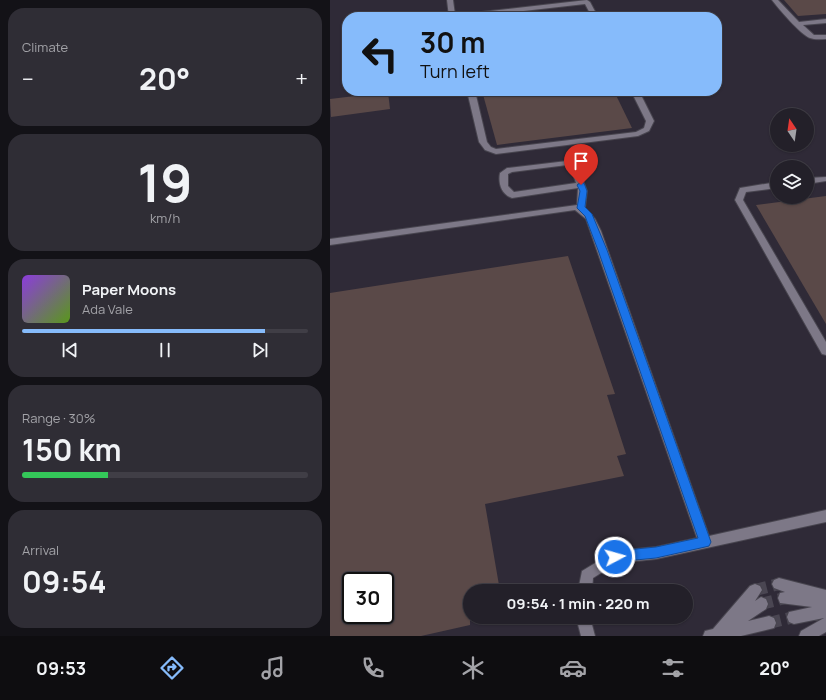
<!DOCTYPE html>
<meta charset="utf-8">
<style>
body{margin:0;font-family:Manrope,sans-serif;background:#2f2d35;color:#f1f3f6;height:100vh;display:flex;flex-direction:column;font-size:15px;white-space:nowrap}
*{box-sizing:border-box;margin:0}
p{font-size:13px;color:#a3a3a8}
.icon{flex:none;width:22px;height:22px;fill:none;stroke:currentColor;stroke-width:2;stroke-linecap:round;stroke-linejoin:round}
.map{position:relative;flex:1;overflow:hidden}
.sheet{display:flex;flex-direction:column;gap:8px;padding:8px;background:#131217;width:330px}
.sheet>*{flex:none}
.banner{position:absolute;left:12px;top:12px;width:380px;height:84px;border-radius:16px;box-shadow:0 1px 3px #0004,0 0 0 1px #403e46;background:#86bbfb;color:#111;overflow:hidden}
.needle{width:26px;rotate:347deg}
.fabs{position:absolute;left:440px;top:108px;display:grid;gap:8px}
.fabs a{display:grid;place-items:center;width:44px;height:44px;border-radius:50%;background:#232029;box-shadow:0 1px 3px #0004,0 0 0 1px #403e46;font-size:20px}
.speed{position:absolute;left:12px;top:572px;display:flex;gap:8px;font-size:20px;font-weight:700;text-align:center}
.speed>*{display:grid;place-content:center;width:52px;height:52px;border-radius:50%;background:#232029;box-shadow:0 1px 3px #0004,0 0 0 1px #403e46;line-height:1}
.speed .limit{border:2px solid #111;border-radius:6px;background:#fff;color:#111}
.pin{position:absolute;display:grid;place-items:center;width:34px;height:34px;color:#fff;margin:-41px -17px;border-radius:50% 50% 50% 0;rotate:-45deg;box-shadow:0 0 4px #0007}
.pin .icon{rotate:45deg}
.me{position:absolute;width:44px;margin:-22px;rotate:84deg;stroke-linejoin:round;filter:drop-shadow(0 0 3px #0008)}
.turn{display:flex;align-items:center;gap:14px;height:84px;padding:0 12px;font-size:18px}
.turn .icon{width:52px;height:52px;stroke-width:2.5}
.turn b{display:block;font-size:28px;line-height:34px}
.big{font-size:30px;font-weight:700;line-height:1.1}
.sheet .card{flex:1;display:flex;flex-direction:column;justify-content:center;gap:6px;min-width:0;padding:0 14px;border-radius:16px;background:#2f2d35}
.sheet .dial{align-items:center;gap:0}
.dial b{font-size:52px;line-height:1}
.song{display:flex;align-items:center;gap:12px}
.cover{width:48px;height:48px;border-radius:6px;background:linear-gradient(135deg,hsl(270 70% 55%),hsl(90 70% 35%))}
.played{height:4px;border-radius:2px;background:linear-gradient(90deg,#86bbfb 85%,#403e46 85%)}
.keys{display:flex;justify-content:space-around;direction:ltr}
.heat{display:flex;justify-content:space-between;align-items:center;font-size:22px;direction:ltr}
.charge{height:6px;border-radius:3px;background:linear-gradient(90deg,#34c759 30%,#403e46 0)}
.trip{position:absolute;left:133px;top:584px;width:230px;height:40px;border-radius:20px;background:#232029;box-shadow:0 1px 3px #0004,0 0 0 1px #403e46;font-weight:700;line-height:40px;text-align:center}
.tabs{display:flex;height:64px;justify-content:space-around;align-items:center;background:#0e0d10;color:#a3a3a8}
.tabs .icon{width:28px;height:28px}
.tabs .current{color:#86bbfb}
.tabs b{font-size:18px;color:#f1f3f6}
main{display:flex;flex:1;min-height:0}
.map>svg:first-child{display:block}
.building{fill:#5a4948;fill-rule:evenodd}
.lines{fill:none;stroke-linecap:round;stroke-linejoin:round}
.minor-tunnel{stroke:#4a4652;stroke-width:12;stroke-dasharray:12 6;stroke-linecap:butt}
.minor-casing{stroke:#48454f;stroke-width:2}
.minor{fill:#7d7887;fill-rule:evenodd}
.route{fill:#1a73e8;stroke:#114b97}
</style>
<main>
<section class="sheet">
<div class="card"><p>Climate</p>
<div class="heat"><a>−</a><b class="big">20°</b><a>+</a></div>
</div>
<div class="card dial"><b>19</b><p>km/h</p></div>
<div class="card">
<div class="song"><i class="cover"></i><div><b>Paper Moons</b><p>Ada Vale</p></div></div>
<div class="played"></div>
<div class="keys"><svg class="icon" aria-label="previous" viewBox="0 0 24 24"><path d="M18 5L8 12l10 7zM5 5v14"/></svg><svg class="icon" aria-label="pause" viewBox="0 0 24 24"><path d="M8 5v14M16 5v14"/></svg><svg class="icon" aria-label="next" viewBox="0 0 24 24"><path d="M6 5l10 7-10 7zM19 5v14"/></svg></div>
</div>
<div class="card"><p>Range · 30%</p><b class="big">150 km</b><div class="charge"></div></div>
<div class="card"><p>Arrival</p><b class="big">09:54</b></div>
</section>
<div class="map">
<svg width="496" height="636" viewBox="0 0 496 636">
<rect width="100%" height="100%" fill="#2f2a37"/>
<!-- building -->
<g class="building">
<polygon points="454,0 496,0 496,14 468,16"/>
<polygon points="152,91 284,91 302,128 167,145"/>
<polygon points="58,92 60,109 1,117 0,99"/>
<polygon points="496,196 496,324 426,205"/>
<path d="M238 256 285 394 277 395 296 454 287 456 294 476 155 504 170 591H140V625L91 636H0V293ZM21 581H55V615H21Z"/>
</g>
<g class="lines">
<!-- minor-tunnel -->
<g class="minor-tunnel">
<polyline points="425,590 449,584"/>
<polyline points="431,604 455,598"/>
<polyline points="439,623 464,617"/>
</g>
<!-- minor casing -->
<g class="minor-casing">
<g id="minor">
<polygon points="117,0 123,0 125,15 257,0 260,2 268,17 262,17 255,4 139,17 119,17"/>
<path d="M442 0H448L469 22 496 19V23L473 25 484 35H496V39C491 39 485 40 480 38 471 35 448 8 442 0Z"/>
<polygon points="137,91 145,91 157,142 161,147 166,149 306,132 314,128 316,121 301,91 309,91 324,121 319,131 308,136 166,154 155,150 149,142"/>
<path d="M237 161 246 162 257 191 255 208 265 219 271 231 379 536 496 510V522L326 559 287 563 263 578 262 591H248L252 571 285 551 326 547 367 538 256 219 245 210 0 245V239L247 205 248 188 182 198C171 194 168 183 170 173L177 168ZM237 165 240 166 246 183 184 192 178 186V174L182 172Z"/>
<polygon points="496,177 496,181 477,184 477,178"/>
<polygon points="447,182 447,188 416,192 413,200 496,342 496,355 492,354 405,200 410,188"/>
<polygon points="449,578 496,590 496,632 489,636 469,636 471,631 494,618 464,624 459,622 457,617 459,612 482,607 450,603 448,598 450,593 455,592 444,588 442,584 444,580"/>
<polygon points="425,584 430,586 432,590 425,601 431,597 436,599 438,604 436,609 418,621 439,616 444,618 446,623 444,628 411,636 373,636 375,631 383,629 420,586"/>
<polygon points="246,617 260,617 265,636 251,636"/>
</g>
</g>
<!-- minor -->
<use href="#minor" class="minor"/>
</g>
<!-- route -->
<polygon class="route" points="251,182 254,183 257,191 255,207 262,214 277,250 381,542 379,546 375,547 326,558 285,562 281,561 279,557 281,553 285,551 326,547 368,538 268,250 255,216 247,208 250,191 247,185"/>
</svg>
<div class="fabs">
<a><svg class="needle" viewBox="-14 -14 28 28"><path d="M0-13l5 13h-10z" fill="#e53935"/><path d="M0 13l5-13h-10z" fill="#a3a3a8"/></svg></a>
<a><svg class="icon" aria-label="layers" viewBox="0 0 24 24"><path d="M12 4l9 5-9 5-9-5zM3 14l9 5 9-5"/></svg></a>
</div>
<div class="speed"><div class="limit">30</div></div>
<div class="pin" style="left:251px;top:185px;background:#d93025"><svg class="icon" aria-label="arrive" viewBox="0 0 24 24"><path d="M6 21V4h12l-3 4 3 4H6"/></svg></div>
<svg class="me" style="left:285px;top:557px" viewBox="-20 -20 40 40"><circle r="17" fill="#1a73e8" stroke="#fff" stroke-width="3"/><path d="M0-11L8 9 0 5-8 9z" fill="#fff"/></svg>
<div class="trip">09:54 · 1 min · 220 m</div>
<div class="banner">
<div class="turn"><svg class="icon" aria-label="left" viewBox="0 0 24 24"><path d="M17 20v-9H6M10 6l-5 5 5 5"/></svg><div><b>30 m</b>Turn left</div></div>
</div>
</div>
</main>
<nav class="tabs">
<b>09:53</b>
<svg class="icon current" aria-label="directions" viewBox="0 0 24 24"><path d="M12 3l9 9-9 9-9-9zM9 14v-3h6M13 9l2 2-2 2"/></svg>
<svg class="icon" aria-label="music" viewBox="0 0 24 24"><path d="M9 18V5l10-2v13"/><circle cx="6" cy="18" r="3"/><circle cx="16" cy="16" r="3"/></svg>
<svg class="icon" aria-label="phone" viewBox="0 0 24 24"><path d="M5 4h4l2 5-3 2q2 4 5 5l2-3 5 2v4C11 20 4 13 5 4z"/></svg>
<svg class="icon" aria-label="climate" viewBox="0 0 24 24"><path d="M12 3v18M4 7l16 10M4 17L20 7"/></svg>
<svg class="icon" aria-label="car" viewBox="0 0 24 24"><path d="M5 17H2v-5l4-1 3-4h7l3 4 3 1v5h-3M9 17h6M6 11h13"/><circle cx="7" cy="17" r="2"/><circle cx="17" cy="17" r="2"/></svg>
<svg class="icon" aria-label="filters" viewBox="0 0 24 24"><path d="M4 7h16M4 17h16"/><circle cx="9" cy="7" r="2"/><circle cx="15" cy="17" r="2"/></svg>
<b>20°</b>
</nav>
